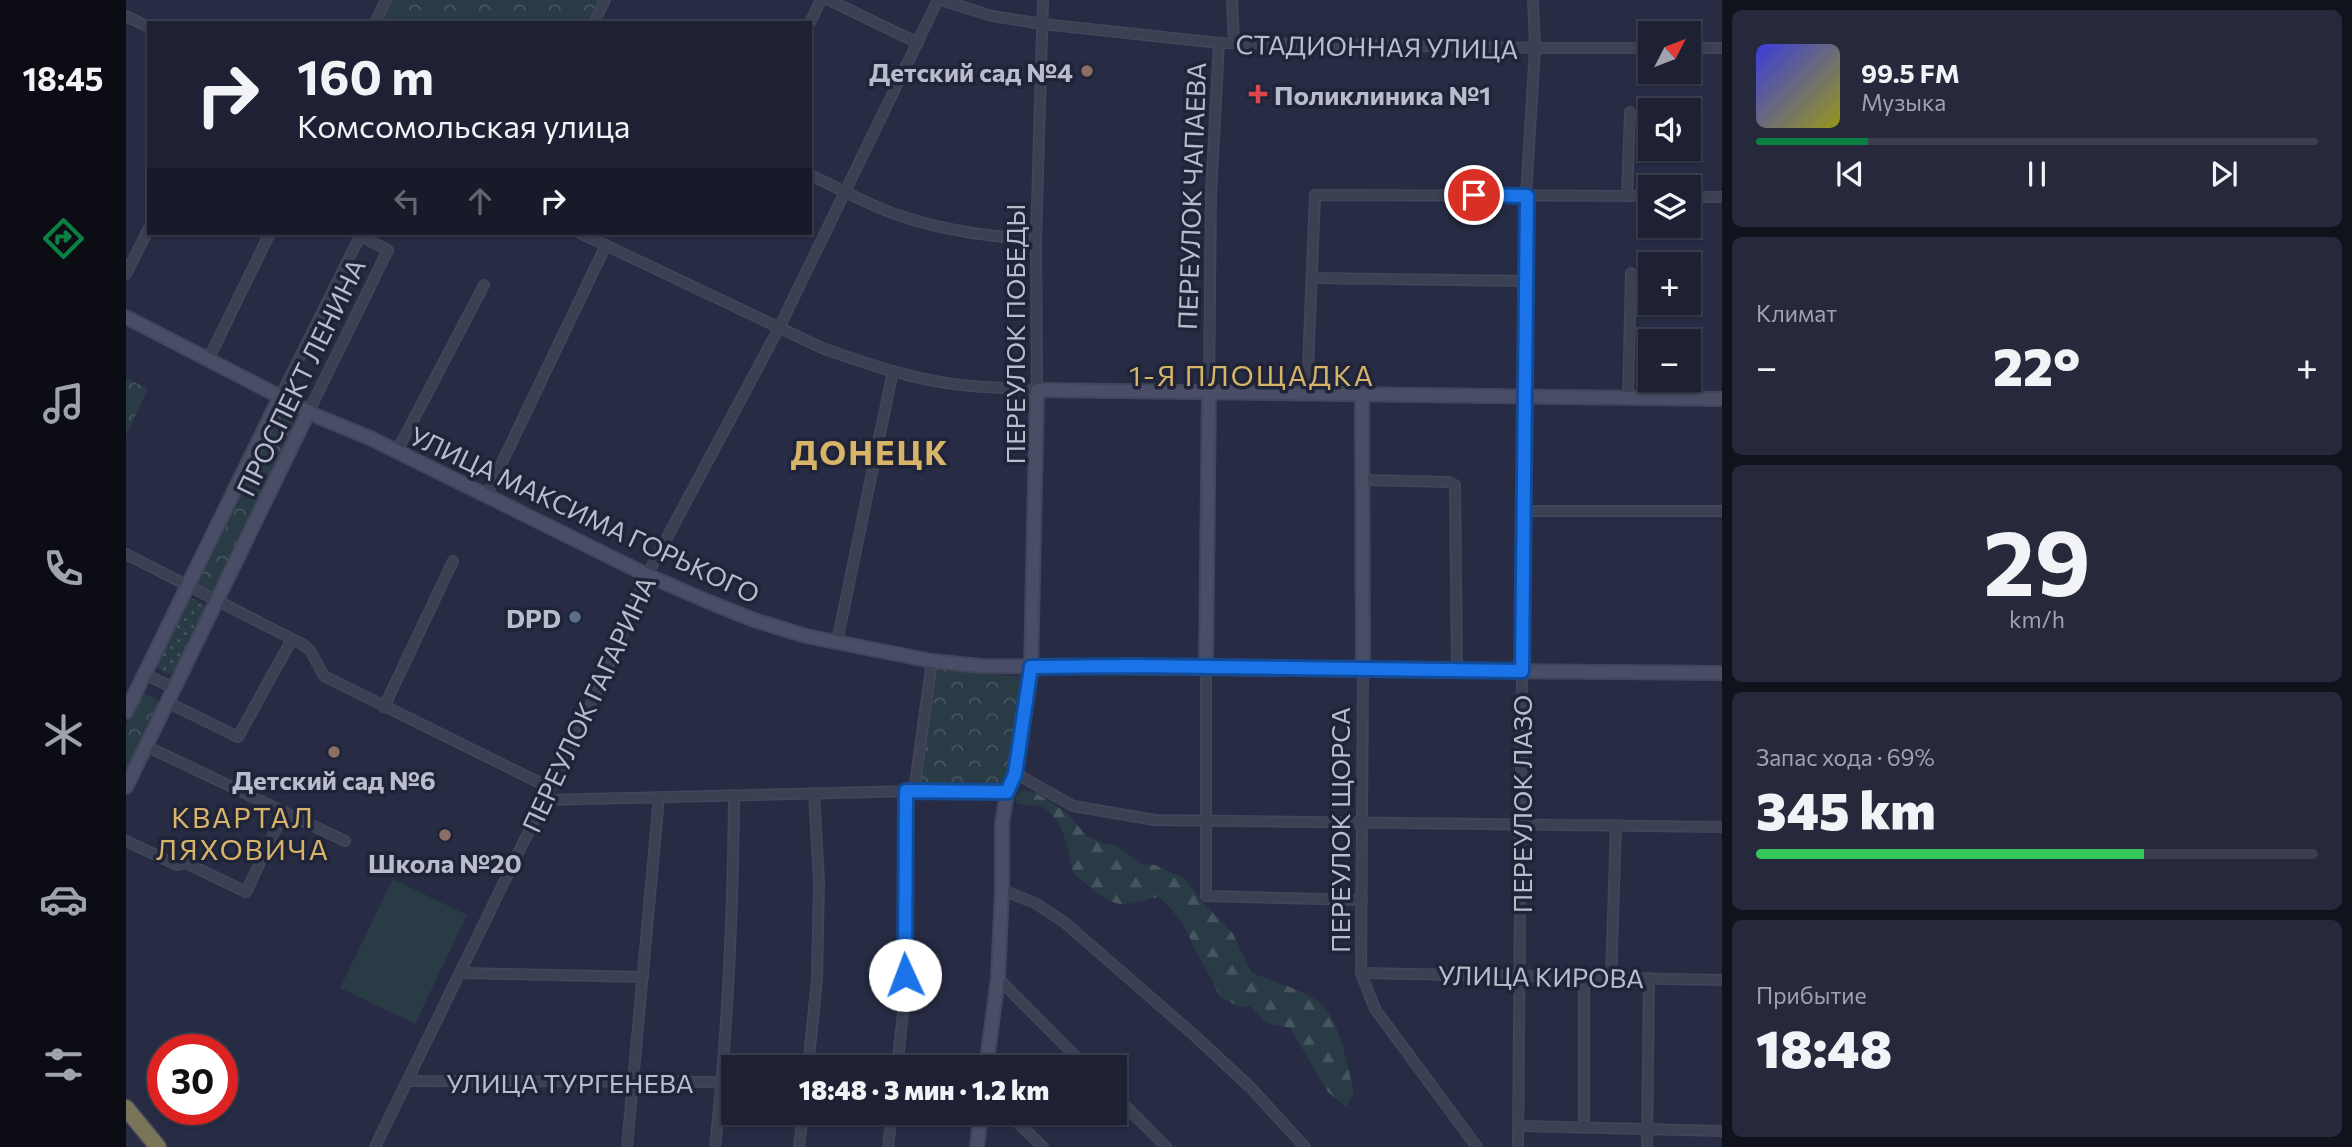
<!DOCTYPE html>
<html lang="ru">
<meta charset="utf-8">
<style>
body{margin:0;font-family:Commissioner,sans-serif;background:#25293b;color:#f1f3f6;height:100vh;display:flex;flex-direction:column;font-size:26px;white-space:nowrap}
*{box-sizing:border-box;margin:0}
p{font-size:23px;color:#a0a3ac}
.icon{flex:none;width:38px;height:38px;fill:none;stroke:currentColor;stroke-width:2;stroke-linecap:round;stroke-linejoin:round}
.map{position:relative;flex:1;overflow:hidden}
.side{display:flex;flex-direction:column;gap:10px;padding:10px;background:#10121c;width:630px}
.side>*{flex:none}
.hud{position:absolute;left:21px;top:21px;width:665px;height:214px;border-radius:0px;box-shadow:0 2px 5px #0004,0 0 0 2px #3b3e4e;background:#1d2133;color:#f1f3f6;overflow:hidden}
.needle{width:46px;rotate:48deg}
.controls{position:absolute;left:1512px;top:21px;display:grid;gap:14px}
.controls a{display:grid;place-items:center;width:63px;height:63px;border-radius:0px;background:#1d2133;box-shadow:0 2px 5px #0004,0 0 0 2px #3b3e4e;font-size:35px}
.speed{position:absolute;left:21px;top:1034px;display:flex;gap:14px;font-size:35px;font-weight:700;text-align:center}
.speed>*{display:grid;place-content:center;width:91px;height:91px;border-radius:50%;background:#1d2133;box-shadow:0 2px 5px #0004,0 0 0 2px #3b3e4e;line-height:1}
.speed .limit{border:10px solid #d22;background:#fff;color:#111}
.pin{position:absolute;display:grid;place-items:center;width:60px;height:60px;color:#fff;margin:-30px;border:4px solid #fff;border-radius:50%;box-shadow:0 2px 7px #0007}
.me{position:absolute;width:77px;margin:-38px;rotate:358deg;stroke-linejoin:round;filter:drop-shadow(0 0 5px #0008)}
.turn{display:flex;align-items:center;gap:24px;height:147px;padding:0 35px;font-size:32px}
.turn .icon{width:91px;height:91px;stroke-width:2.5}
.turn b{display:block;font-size:49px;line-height:60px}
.lanes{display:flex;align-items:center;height:66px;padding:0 35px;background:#0003;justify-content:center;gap:35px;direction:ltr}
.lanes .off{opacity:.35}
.big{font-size:52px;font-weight:800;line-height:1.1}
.side .tile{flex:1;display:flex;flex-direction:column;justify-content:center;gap:10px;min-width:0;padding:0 24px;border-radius:10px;background:#25293b}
.side .dial{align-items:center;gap:0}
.dial b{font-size:91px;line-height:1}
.song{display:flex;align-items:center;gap:21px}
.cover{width:84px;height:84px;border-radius:10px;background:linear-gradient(135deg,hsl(240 70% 55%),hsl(60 70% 35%))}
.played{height:7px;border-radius:4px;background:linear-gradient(90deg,#0b8043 20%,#3b3e4e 20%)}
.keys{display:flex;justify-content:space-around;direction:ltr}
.heat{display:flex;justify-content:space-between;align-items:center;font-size:38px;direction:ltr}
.charge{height:10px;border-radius:5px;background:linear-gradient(90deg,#34c759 69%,#3b3e4e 0)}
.trip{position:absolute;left:595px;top:1055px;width:406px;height:70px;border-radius:0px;background:#1d2133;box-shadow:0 2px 5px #0004,0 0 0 2px #3b3e4e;font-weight:800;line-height:70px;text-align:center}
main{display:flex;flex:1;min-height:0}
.tab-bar{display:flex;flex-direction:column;width:126px;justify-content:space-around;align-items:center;background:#0c0d14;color:#a0a3ac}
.tab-bar .icon{width:49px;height:49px}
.tab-bar .selected{color:#0b8043}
.tab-bar b{font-size:32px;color:#f1f3f6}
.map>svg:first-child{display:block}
.grass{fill:url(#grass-dots)}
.forest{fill:url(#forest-firs)}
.park{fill:url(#park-crowns)}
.garden{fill:#293b45}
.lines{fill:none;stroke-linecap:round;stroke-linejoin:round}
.street-casing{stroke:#42465a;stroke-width:12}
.secondary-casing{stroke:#42465a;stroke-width:16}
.highway-casing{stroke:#43475b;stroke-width:19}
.street{stroke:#3b4053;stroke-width:9}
.secondary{stroke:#494d66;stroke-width:12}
.highway{stroke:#7a7458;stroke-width:16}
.route-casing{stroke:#114b97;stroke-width:18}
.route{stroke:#1a73e8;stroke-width:12}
.education-dot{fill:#8d6e63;stroke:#202439;stroke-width:2.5}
.health-dot{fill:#e0444e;stroke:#202439;stroke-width:2.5}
.service-dot{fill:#5c6f8a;stroke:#202439;stroke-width:2.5}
.labels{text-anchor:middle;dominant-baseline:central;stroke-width:7;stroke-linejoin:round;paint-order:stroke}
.street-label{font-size:26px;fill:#b9bccd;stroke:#202439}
.poi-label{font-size:26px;font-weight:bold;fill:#b9bccd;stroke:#202439;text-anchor:end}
.neighbourhood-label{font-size:28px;letter-spacing:2px;fill:#d8b468;stroke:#202439}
.district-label{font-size:33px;font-weight:bold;letter-spacing:2px;fill:#d8b468;stroke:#202439}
</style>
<main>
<nav class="tab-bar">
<b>18:45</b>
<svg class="icon selected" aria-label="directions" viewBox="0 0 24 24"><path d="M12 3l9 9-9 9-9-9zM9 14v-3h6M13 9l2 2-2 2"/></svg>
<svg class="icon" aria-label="music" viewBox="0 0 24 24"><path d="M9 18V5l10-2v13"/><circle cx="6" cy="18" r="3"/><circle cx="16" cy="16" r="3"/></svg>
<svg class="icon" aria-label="phone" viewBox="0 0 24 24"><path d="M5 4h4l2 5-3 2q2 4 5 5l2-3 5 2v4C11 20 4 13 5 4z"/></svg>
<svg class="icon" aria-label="climate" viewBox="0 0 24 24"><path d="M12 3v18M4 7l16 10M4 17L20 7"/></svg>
<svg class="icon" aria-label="car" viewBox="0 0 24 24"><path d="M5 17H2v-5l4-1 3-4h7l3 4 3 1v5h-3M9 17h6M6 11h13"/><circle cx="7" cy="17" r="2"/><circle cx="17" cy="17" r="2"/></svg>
<svg class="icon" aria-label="filters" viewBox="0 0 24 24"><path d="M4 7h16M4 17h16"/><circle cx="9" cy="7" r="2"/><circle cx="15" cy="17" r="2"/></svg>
</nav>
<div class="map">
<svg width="1596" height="1147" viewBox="0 0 1596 1147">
<defs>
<pattern id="grass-dots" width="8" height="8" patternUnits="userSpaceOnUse" patternTransform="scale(1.75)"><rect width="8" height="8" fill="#293b45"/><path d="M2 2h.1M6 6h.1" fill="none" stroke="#46555f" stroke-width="1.8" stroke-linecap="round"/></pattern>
<pattern id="forest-firs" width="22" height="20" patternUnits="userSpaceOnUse" patternTransform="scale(1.75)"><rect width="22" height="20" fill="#293b45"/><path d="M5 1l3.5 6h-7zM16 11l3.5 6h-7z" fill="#46555f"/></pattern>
<pattern id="park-crowns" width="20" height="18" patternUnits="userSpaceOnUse" patternTransform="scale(1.75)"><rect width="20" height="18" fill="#293b45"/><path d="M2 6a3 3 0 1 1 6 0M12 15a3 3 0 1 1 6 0" fill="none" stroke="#46555f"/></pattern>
</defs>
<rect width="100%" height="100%" fill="#272c44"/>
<!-- grass -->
<path class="grass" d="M63 599H70L81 608 49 672C39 676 34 672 30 663Z"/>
<!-- forest -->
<path class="forest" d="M898 790 909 792 940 812 960 835 976 843 989 845 1015 864 1029 865 1058 878 1075 900 1107 934 1126 973C1148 982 1172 988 1192 1001 1213 1016 1222 1067 1228 1092L1220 1107 1202 1092 1164 1028 1141 1023 1124 1006 1113 1007 1093 996C1087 979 1078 967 1070 951 1058 926 1055 916 1033 897 1022 898 1010 904 1000 904 981 906 962 884 947 873 942 850 939 822 918 808 909 802 900 807 891 803L890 796Z"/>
<!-- park -->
<g class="park">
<polygon points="258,0 472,0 461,23 247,23"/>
<polygon points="0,378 22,389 0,436"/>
<polygon points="153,407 175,418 91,593 68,583"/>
<polygon points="808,669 897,677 883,779 876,787 791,786"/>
<polygon points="16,692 37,703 0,778 0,724"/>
</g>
<!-- garden -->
<polygon class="garden" points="267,879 341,915 289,1024 214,988"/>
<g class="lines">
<!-- street casing -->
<g class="street-casing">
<g id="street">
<polyline points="703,0 792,43"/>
<polyline points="815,0 866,16 917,24 1093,43 1409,48 1524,48"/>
<polyline points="1106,0 1108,43"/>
<polyline points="0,16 23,27"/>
<polyline points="249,23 260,0"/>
<polyline points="468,23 479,0"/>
<polyline points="684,23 695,0"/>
<polyline points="1563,48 1596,48"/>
<path d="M684 175C713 188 742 205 772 215 818 231 863 236 910 240"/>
<polyline points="1501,196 1504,112"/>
<polyline points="1563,197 1596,197"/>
<path d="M454 233 696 348C741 364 788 380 836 385 861 388 886 388 911 390L910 240 917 0"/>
<polyline points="0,274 23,228"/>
<polyline points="1186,278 1400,281"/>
<polyline points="83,358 144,233"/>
<polyline points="1083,392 1085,194 1093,43"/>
<polyline points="1181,393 1189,195 1524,196"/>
<polyline points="154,397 234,236 262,250 183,411"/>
<polyline points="1502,398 1505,273"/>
<polyline points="271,451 358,285"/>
<polyline points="1236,480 1323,482 1329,485 1331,670"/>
<polyline points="360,496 480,245"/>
<polyline points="1398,511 1596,511"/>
<polyline points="0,554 178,645 185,652 198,676 424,788"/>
<polyline points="711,642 767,371"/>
<polyline points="1080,667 1080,896 1236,900"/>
<polyline points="1237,670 1235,973 1249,1009 1351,1147"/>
<polyline points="18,674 48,688"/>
<polyline points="41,702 112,737 166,639"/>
<polyline points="258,707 327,561"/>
<polyline points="20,746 219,841"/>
<polyline points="889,773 947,806 1029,820 1596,827"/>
<polyline points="788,791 806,661"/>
<polyline points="418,800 788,791 881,792"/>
<polyline points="0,841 51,865 60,863 120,892 158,812"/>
<polyline points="876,890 909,903 938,922 1068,1035 1124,1087 1179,1147"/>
<polyline points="334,973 517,977"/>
<polyline points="1235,973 1596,980"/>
<polyline points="1458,977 1458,1128"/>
<polyline points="872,978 961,1068"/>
<polyline points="1485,978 1490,825"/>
<polyline points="682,1068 691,979 693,882 688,793"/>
<polyline points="771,1068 779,995 777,935 780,791"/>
<polyline points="281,1081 607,1082"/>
<polyline points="989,1095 1040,1147"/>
<polyline points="882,1113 917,1147"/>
<polyline points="1393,1126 1596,1131"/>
<polyline points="249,1147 476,681 521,575 653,328 812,0"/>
<polyline points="501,1147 533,797"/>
<path d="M589 1147C602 1030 607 913 608 795"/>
<polyline points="673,1147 677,1113"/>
<polyline points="762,1147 766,1113"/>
<polyline points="1392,1147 1400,196 1409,48 1407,0"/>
<polyline points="1521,1147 1523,978"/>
</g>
</g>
<!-- secondary casing -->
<g class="secondary-casing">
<g id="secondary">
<polyline points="0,317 193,417 244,438 521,575 583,602 628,620 680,636 806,661 854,666 1596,673"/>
<polyline points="1236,394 1237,670"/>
<polyline points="1080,667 1083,392"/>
<polyline points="0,712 154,397"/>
<polyline points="0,787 183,411"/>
<polyline points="860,1068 872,978 876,890 876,824 881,792 889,773 905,668 911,390 1596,399"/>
<polyline points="851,1147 855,1113"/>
</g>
</g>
<!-- highway casing -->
<g class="highway-casing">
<polyline id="highway" points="0,1108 32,1147"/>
</g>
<!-- street -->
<use href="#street" class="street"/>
<!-- secondary -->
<use href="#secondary" class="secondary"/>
<!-- highway -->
<use href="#highway" class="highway"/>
</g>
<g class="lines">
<!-- route casing -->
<g class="route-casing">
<polyline id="route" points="779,975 780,791 881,792 889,774 905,667 1007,666 1396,671 1401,196 1348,195"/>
</g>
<!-- route -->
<use href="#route" class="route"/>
</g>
<!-- markers -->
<g class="education-dot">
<circle cx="961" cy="71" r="7"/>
<circle cx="208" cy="752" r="7"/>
<circle cx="319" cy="835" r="7"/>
</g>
<path class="health-dot" d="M1128.5 83.5h7v7h7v7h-7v7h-7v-7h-7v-7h7z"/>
<circle class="service-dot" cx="449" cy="617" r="7"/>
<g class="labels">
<!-- street labels -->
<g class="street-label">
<text transform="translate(1251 46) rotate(1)">СТАДИОННАЯ УЛИЦА</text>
<text transform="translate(1065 196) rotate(-88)">ПЕРЕУЛОК ЧАПАЕВА</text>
<text transform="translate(888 334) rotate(-90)">ПЕРЕУЛОК ПОБЕДЫ</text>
<text transform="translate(174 377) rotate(-64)">ПРОСПЕКТ ЛЕНИНА</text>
<text transform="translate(459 514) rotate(25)">УЛИЦА МАКСИМА ГОРЬКОГО</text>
<text transform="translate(462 704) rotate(-65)">ПЕРЕУЛОК ГАГАРИНА</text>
<text transform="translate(1395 804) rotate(-90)">ПЕРЕУЛОК ЛАЗО</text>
<text transform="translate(1213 830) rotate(-90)">ПЕРЕУЛОК ЩОРСА</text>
<text transform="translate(1415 976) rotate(1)">УЛИЦА КИРОВА</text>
<text x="444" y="1082">УЛИЦА ТУРГЕНЕВА</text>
</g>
<!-- poi labels -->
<g class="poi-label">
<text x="947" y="71">Детский сад №4</text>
<text x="1148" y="94" text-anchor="start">Поликлиника №1</text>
<text x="435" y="617">DPD</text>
<text x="208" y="779" text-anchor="middle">Детский сад №6</text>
<text x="319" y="862" text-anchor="middle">Школа №20</text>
</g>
<!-- neighbourhood labels -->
<g class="neighbourhood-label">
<text x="1126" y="375">1-Я ПЛОЩАДКА</text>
<text x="117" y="817">КВАРТАЛ<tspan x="117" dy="32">ЛЯХОВИЧА</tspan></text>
</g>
<!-- district labels -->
<g class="district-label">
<text x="744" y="451">ДОНЕЦК</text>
</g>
</g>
</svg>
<div class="controls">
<a><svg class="needle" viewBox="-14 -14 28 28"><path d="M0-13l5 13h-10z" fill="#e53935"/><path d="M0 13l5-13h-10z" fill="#a0a3ac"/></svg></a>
<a><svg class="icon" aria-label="sound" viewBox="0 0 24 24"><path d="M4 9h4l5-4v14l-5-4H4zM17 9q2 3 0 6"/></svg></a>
<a><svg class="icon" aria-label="layers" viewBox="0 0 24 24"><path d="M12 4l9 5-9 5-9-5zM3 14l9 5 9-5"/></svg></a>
<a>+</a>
<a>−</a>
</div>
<div class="speed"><div class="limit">30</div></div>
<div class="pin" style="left:1348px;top:195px;background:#d93025"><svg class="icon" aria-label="arrive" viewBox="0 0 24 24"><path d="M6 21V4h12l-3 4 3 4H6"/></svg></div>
<svg class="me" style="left:779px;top:975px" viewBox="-20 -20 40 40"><circle r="19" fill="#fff"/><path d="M0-13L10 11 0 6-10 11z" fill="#1a73e8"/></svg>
<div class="trip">18:48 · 3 мин · 1.2 km</div>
<div class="hud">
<div class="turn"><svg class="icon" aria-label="right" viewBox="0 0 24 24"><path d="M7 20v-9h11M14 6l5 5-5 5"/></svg><div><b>160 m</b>Комсомольская улица</div></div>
<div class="lanes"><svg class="icon off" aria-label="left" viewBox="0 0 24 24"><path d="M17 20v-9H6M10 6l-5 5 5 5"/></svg><svg class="icon off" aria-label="ahead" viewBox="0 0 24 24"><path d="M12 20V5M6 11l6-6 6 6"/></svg><svg class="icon" aria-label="right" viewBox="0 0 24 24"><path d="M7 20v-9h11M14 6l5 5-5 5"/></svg></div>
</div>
</div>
<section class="side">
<div class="tile">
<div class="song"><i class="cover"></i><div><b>99.5 FM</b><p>Музыка</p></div></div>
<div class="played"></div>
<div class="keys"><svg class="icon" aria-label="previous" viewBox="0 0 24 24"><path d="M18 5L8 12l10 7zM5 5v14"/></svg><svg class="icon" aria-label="pause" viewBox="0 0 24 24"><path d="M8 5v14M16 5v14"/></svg><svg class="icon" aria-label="next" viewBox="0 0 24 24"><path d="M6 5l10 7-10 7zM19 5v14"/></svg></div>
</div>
<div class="tile"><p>Климат</p>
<div class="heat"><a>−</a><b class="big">22°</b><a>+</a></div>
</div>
<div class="tile dial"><b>29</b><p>km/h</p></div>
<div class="tile"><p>Запас хода · 69%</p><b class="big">345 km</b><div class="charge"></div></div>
<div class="tile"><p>Прибытие</p><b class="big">18:48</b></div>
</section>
</main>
